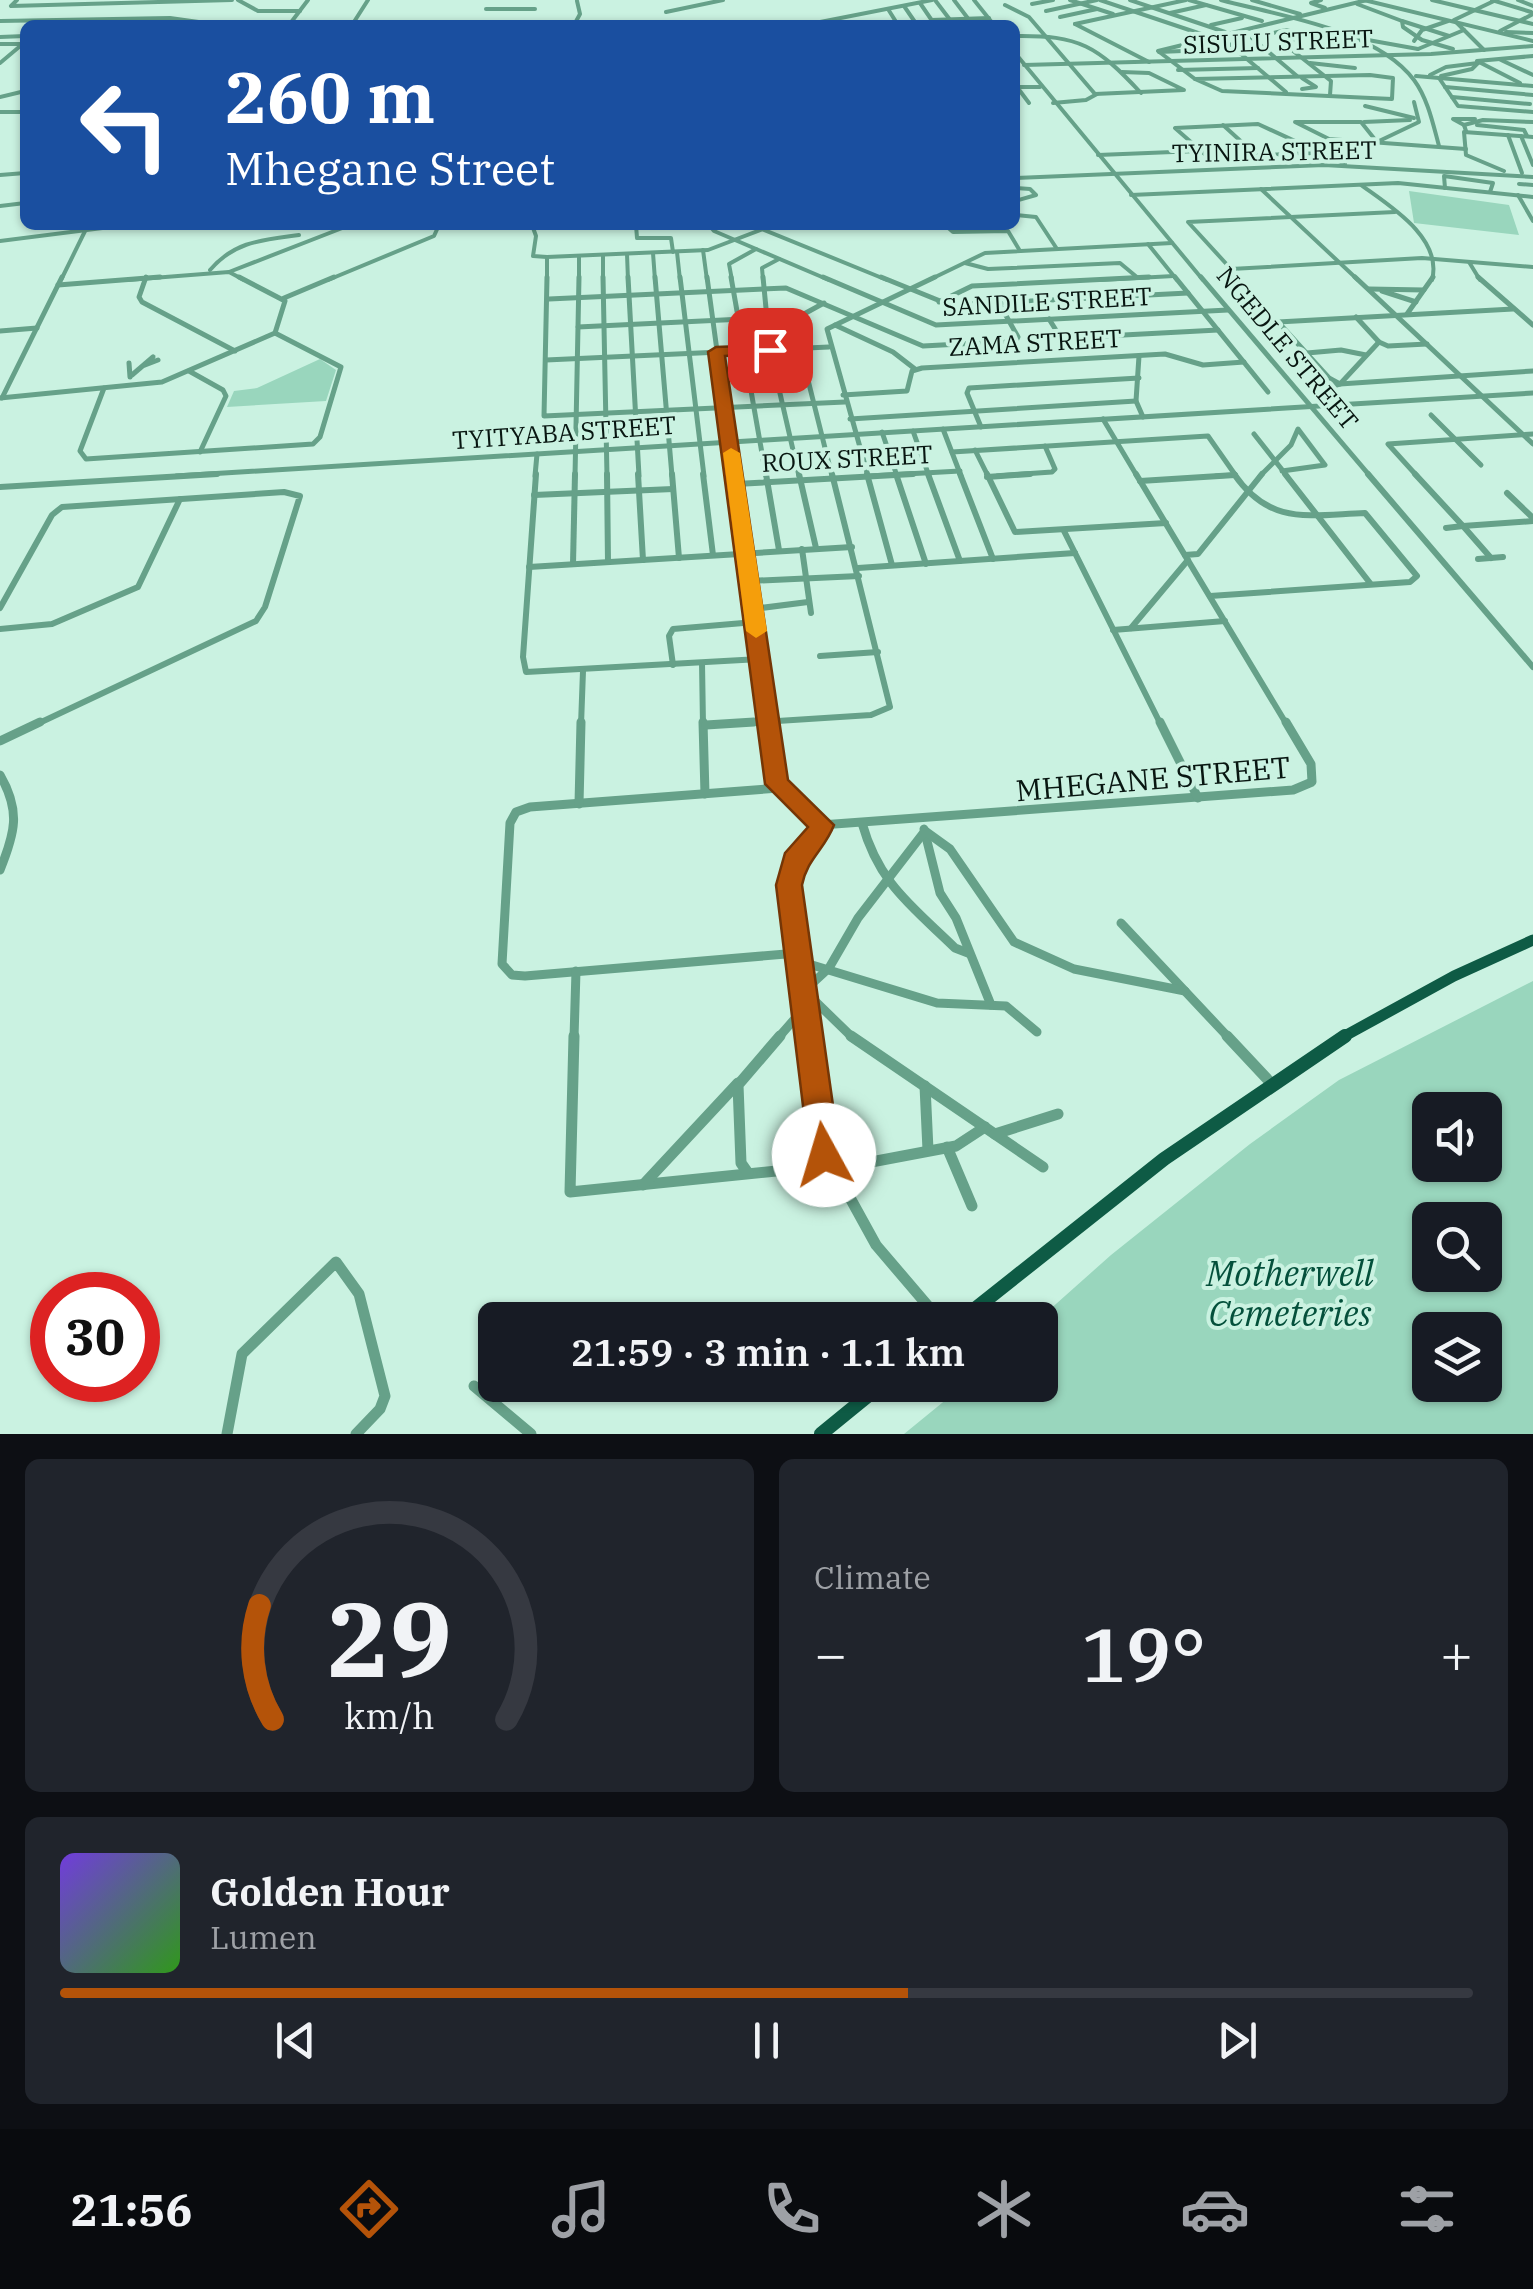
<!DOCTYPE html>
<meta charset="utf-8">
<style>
body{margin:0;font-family:"IBM Plex Serif",serif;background:#20242c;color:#f1f3f6;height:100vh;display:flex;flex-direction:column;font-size:38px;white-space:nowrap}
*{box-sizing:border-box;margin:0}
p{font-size:32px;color:#9ea1a6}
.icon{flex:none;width:55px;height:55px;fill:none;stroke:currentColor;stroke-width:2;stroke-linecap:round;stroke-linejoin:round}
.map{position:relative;height:1434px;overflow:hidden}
.side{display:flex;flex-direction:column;gap:25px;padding:25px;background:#0d0f14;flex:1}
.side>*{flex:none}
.hud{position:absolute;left:20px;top:20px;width:1000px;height:210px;border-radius:15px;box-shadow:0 2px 8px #0004;background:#1a4fa0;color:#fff;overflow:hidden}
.controls{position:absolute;left:1412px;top:1092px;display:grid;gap:20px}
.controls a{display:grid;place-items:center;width:90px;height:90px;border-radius:15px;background:#171b24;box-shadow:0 2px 8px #0004;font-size:50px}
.speed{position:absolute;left:30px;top:1272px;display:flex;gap:20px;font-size:50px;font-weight:700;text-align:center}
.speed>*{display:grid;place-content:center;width:130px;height:130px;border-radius:50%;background:#171b24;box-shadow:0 2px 8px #0004;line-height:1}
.speed .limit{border:15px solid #d22;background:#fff;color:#111}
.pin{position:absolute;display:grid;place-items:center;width:85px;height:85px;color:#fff;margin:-42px;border-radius:20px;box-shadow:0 5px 15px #0006}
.me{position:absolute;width:110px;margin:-55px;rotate:354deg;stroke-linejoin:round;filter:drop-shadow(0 0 8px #0008)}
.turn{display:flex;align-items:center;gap:35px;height:210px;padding:0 40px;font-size:45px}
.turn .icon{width:130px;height:130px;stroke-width:2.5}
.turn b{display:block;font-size:70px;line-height:85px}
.big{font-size:75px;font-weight:600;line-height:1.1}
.side .widget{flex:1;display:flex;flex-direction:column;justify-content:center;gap:15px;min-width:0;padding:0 35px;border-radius:15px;background:#20242c}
.side .dial{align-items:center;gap:0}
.dial svg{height:260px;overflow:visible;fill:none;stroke:#363941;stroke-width:7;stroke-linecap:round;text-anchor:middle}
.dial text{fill:#f1f3f6;stroke:none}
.song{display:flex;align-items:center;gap:30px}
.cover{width:120px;height:120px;border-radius:15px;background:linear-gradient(135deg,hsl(260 70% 55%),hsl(110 70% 35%))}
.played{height:10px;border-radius:5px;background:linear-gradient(90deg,#b45309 60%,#363941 60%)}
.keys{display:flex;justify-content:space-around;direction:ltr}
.heat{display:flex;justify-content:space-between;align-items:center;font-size:55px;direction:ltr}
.side .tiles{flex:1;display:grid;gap:25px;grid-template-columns:1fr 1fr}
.widget:last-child{grid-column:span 2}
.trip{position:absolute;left:478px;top:1302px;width:580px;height:100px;border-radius:15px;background:#171b24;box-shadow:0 2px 8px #0004;font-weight:600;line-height:100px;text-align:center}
.dock{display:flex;height:160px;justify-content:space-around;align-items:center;background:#090b0e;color:#9ea1a6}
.dock .icon{width:70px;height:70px}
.dock .selected{color:#b45309}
.dock b{font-size:45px;color:#f1f3f6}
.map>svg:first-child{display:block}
.green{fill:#99d6bd;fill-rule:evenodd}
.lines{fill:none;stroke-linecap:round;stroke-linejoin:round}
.minor-far4{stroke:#66a189;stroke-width:4}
.minor-far3{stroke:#66a189;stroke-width:5}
.minor-far2{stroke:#66a189;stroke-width:6}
.minor-far1{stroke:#66a189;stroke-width:9}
.minor{stroke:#66a189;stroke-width:11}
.major-far1{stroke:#0e5b45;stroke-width:11}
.major{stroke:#0e5b45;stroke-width:14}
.route{fill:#b45309;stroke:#753606;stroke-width:2.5}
.slow{fill:#f59e0b}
.labels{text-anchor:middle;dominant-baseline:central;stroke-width:8;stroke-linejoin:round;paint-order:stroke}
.far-street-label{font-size:25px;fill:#081611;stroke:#caf2e1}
.street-label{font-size:30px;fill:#081611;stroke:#caf2e1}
.near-park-label{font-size:35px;font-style:italic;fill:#04503b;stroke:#caf2e1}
</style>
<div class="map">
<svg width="1533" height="1434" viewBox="0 0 1533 1434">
<rect width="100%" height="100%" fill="#caf2e1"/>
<!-- green -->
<g class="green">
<polygon points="1409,191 1509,205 1519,235 1414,223"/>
<polygon points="320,359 336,370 326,401 227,407 234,391 257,388"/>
<path d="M1533 981V1434H904L964 1385H1040L1038 1320 1111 1255 1250 1144 1339 1080ZM1485 1110V1165H1430V1110ZM1485 1220V1275H1430V1220ZM1485 1330V1385H1430V1330Z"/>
</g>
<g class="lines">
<!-- minor-far4 -->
<g class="minor-far4">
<polyline points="17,0 11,6 232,0"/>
<polyline points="238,0 258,11 300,11"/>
<polyline points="935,0 954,25"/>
<polyline points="954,0 973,25"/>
<polyline points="974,0 994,25"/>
<polyline points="1070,0 1113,14"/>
<polyline points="1100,0 1228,43 1286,92"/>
<polyline points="1130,0 1225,32"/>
<polyline points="1189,0 1262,21"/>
<path d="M1221 0C1280 16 1376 29 1414 80 1428 99 1433 124 1439 146"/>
<polyline points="1252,0 1300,14"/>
<polyline points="1321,0 1311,3 1325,8"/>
<polyline points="1364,0 1533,41"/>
<polyline points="1432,0 1533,24"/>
<polyline points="1492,0 1531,12"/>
<polyline points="1518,0 1533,6"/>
<polyline points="920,3 935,25"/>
<polyline points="1032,4 1053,0"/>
<polyline points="1357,4 1402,21 1403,27 1422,40 1453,49"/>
<polyline points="1005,5 1029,17 1095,94 1184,90 1149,73 1122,72"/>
<polyline points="904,6 917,25"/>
<polyline points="486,9 535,9"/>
<polyline points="888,9 898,25"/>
<polyline points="1046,11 1097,0"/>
<polyline points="666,12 723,0"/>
<polyline points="1170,13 1206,5"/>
<polyline points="1060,17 1097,9"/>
<polyline points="932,20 989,18"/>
<polyline points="0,21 170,18 220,25"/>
<polyline points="1402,21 1449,36"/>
<polyline points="1075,24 1186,0"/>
<polyline points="1075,24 1149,62"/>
<polyline points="289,25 308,0"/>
<polyline points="352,25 368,0"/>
<polyline points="574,25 580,14 577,1"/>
<polyline points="805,25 932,0"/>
<polyline points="1211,25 1242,18"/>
<polyline points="1464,30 1484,50"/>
<polyline points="1500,31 1533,14"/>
<polyline points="1506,32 1533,33"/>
<path d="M1015 36C1080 35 1097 46 1141 93"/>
<polyline points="0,37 25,36"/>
<polyline points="1368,40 1418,49"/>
<polyline points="1414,41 1422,30 1448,21"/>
<polyline points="0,44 20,44"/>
<polyline points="1418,49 1464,30 1454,20 1494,1"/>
<polyline points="1159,52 1206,50 1191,42"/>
<polyline points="1015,53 1203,280"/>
<polyline points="1501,60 1533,75"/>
<polyline points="0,63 25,42"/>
<polyline points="1310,63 1355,68"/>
<polyline points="1024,65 1431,54 1533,46"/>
<polyline points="1178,70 1258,68"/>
<polygon points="1370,75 1393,78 1392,99 1222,91 1195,79"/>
<polyline points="1430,75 1446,67 1478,63"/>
<polyline points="1297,76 1252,38 1286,30 1306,35 1283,43 1331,81 1330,95"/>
<polyline points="1416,76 1533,86"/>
<polyline points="1441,76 1472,69 1478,63"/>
<polyline points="1302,78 1316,87 1302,89"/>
<polyline points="1439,78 1458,106 1533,112"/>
<polyline points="1195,79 1158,51 1367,0"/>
<polyline points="1520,83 1477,61 1533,56"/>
<polyline points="1015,87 1040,87"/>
<polyline points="1017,87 1029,103"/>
<polyline points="1445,87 1533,95"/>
<polyline points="0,97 25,91"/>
<polyline points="1452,97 1530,104"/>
<polyline points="1414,102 1419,122 1377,142 1361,122 1295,122 1329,139 1466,149"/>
<polyline points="1053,103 1086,100 1097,94"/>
<polyline points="1365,106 1414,118"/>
<polyline points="0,112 25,112"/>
<polyline points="1364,122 1410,120"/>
<polyline points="1223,125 1256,155"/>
<polyline points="1464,125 1453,119 1475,119"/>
<polyline points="1477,125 1524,130 1527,136"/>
<polyline points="1466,131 1464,125 1483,120 1533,122"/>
<polyline points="1508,135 1522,173"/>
<polyline points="1521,136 1533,165"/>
<polyline points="1320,153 1208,157 1175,128 1258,124 1345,164"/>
<polyline points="1098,155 1198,151"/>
<polyline points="1504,171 1466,155 1464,132 1533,137"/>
<polyline points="0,175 25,173"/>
<polyline points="1015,178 1324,165 1533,177"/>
<polyline points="1519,184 1533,185"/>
<path d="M1361 185C1390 206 1443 238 1432 280"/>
<polyline points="1015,188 1030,189 1036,195 1015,201"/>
<polyline points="1445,188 1444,176 1493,183 1490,192"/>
<polyline points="1261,189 1358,280"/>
<polyline points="1131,195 1398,183 1533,197"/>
<polyline points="1518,195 1533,221"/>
<polyline points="0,206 25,203"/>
<polyline points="1395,212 1188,222 1231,269 1422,258 1533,267"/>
<polyline points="1015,215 1036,217 1057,249"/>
<polyline points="532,225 536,236 533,256 547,257 708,250 768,227 794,225"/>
<polyline points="636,225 637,238 671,238 673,252"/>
<polyline points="709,225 714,231 829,280"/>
<polyline points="945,225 953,232 1008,231 1020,251"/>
<polyline points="762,229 887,280"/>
<polyline points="0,241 126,225"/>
<polyline points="1148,244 1177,280"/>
<polyline points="703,250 707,280"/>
<polyline points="677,252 680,280"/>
<polyline points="653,253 655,280"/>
<polyline points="627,254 628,280"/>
<polyline points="603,255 603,280"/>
<polyline points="1469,262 1480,280"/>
<polyline points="965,263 988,269 1120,263 1138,278"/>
<path d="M210 270C235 241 262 240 299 235"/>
<polyline points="229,272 350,225"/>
<polyline points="61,280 88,225"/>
<polyline points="127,280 229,272 244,280"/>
<polyline points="328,280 434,236 439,225"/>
<polyline points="547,280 547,257"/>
<polyline points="579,280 579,256"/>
<polyline points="732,280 729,264 756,249"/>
<polyline points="763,280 762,268 779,259"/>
<polyline points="929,280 985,253 1172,243"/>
<polyline points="1099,280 1174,276"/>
</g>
<!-- minor-far3 -->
<g class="minor-far3">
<polyline points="146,277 139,297 142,302 235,351"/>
<polyline points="547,277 544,416 845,402"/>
<polyline points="603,277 607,476"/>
<polyline points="628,277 639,476"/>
<polyline points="655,277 672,476"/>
<polyline points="680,277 704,476"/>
<polyline points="707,277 734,476"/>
<polyline points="731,277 766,476"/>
<polyline points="763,277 770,350 799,476"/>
<polyline points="823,277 936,325 1228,310"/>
<polyline points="881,277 950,305 1188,293"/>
<polyline points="1175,277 1268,392"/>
<polyline points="1201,277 1370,476"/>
<polyline points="1355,277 1533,444"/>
<polyline points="1478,277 1533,325"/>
<polyline points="58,285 160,277"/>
<polyline points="1369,289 1424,290"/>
<polyline points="1382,291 1416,302"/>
<polyline points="284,298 334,277"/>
<polyline points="549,299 786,288 923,346 1016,341 1018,337 999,303"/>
<polyline points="939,302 972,286 1149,277"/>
<polyline points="824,303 793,320 832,476"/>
<polyline points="1513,309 1278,322 1329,378 1340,384 1533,371"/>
<polyline points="1407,314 1433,277"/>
<polyline points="1356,317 1379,342"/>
<polyline points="1049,319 1059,335 1067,338 1218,330"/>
<polyline points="835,325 893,352 915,369"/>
<polyline points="578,327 764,318"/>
<polyline points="0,331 37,328"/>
<polyline points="1379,342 1388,346 1427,344"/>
<polyline points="1307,353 1341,350 1366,355"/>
<polyline points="1139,356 1136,401 1143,417"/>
<polyline points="546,360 829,347"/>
<polyline points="129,363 130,377"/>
<polyline points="145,365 158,360"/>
<polyline points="189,371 223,390 226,396 200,452"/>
<polyline points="132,375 153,357"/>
<polyline points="104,388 80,451 86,459 313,444 320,437 341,367 275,333"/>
<polyline points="843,395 907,391 912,371 922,368 1165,354 1203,365 1244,362"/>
<polyline points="0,398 162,382 275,333 285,301 239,277"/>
<polyline points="2,398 62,277"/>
<polyline points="1334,405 1330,394 1333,386 1340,384 1379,342"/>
<polyline points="1431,415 1481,465"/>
<polyline points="850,419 1136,401"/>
<polyline points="1103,419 1137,476"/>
<polyline points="981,427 967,393 969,388 1139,378"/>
<polyline points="943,429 961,476"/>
<polyline points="913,431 929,476"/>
<polyline points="882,432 897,476"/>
<polyline points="1254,434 1287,476"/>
<polyline points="975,450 988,476"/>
<polyline points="952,452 1208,436 1236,476"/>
<polyline points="176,476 1533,393"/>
<polyline points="535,476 537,454"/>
<polyline points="575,476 579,277"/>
<polyline points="868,476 827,329 935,277"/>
<polyline points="870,476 960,471"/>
<polyline points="997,476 1052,472 1055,469 1045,446"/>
<polyline points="1216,476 1235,475"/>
<polyline points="1260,476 1291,445 1298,429 1325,465 1282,471"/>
<polyline points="1417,476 1388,444 1533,434"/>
</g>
<!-- minor-far2 -->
<g class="minor-far2">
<polyline points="536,474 523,657 526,672 760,659"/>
<polyline points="607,474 608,562"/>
<polyline points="638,474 643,560"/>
<polyline points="672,474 679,558"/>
<polyline points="703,474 713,555"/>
<polyline points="734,474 769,725"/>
<polyline points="766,474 779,550"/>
<polyline points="799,474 816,548"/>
<polyline points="867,474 892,565"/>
<polyline points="896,474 926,564"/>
<polyline points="928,474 960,561"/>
<polyline points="960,474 993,559"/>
<polyline points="987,474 1015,532 1166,523"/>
<polyline points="1136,474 1287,725"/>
<polyline points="1285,474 1370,583"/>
<polyline points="1368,474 1533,667"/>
<polyline points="1415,474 1463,526 1533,521"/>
<polyline points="987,477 1030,474"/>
<polyline points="1140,481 1235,475"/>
<polyline points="736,484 913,474"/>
<polyline points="0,487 217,474"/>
<polyline points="1507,493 1533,518"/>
<polyline points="534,495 673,489"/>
<polyline points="1446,528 1463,526 1491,558"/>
<polyline points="1064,531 1161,725"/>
<polyline points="802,549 811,613"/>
<polyline points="1185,555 1198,554 1262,474"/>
<polyline points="1478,559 1503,557"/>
<polyline points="573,564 575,474"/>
<polyline points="529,567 852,547"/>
<polyline points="858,568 1075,553"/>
<polyline points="749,581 859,576"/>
<path d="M1210 596 1410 582 1417 576 1365 513C1308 515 1270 526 1234 474"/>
<polyline points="0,608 52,515 62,507 284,492 300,496 265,607 256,621 35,725"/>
<polyline points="753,609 808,602"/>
<polyline points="1131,628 1188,560"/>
<polyline points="0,629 52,624 138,587 180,499"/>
<polyline points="1113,630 1225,621"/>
<polyline points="820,656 878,652"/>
<polyline points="702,663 703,725"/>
<polyline points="673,665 669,636 673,629 755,622"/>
<polyline points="581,725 583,671"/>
<polyline points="713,725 871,715 890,707 832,474"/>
</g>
<!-- minor-far1 -->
<g class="minor-far1">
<polyline points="703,722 705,794"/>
<polyline points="768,722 777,784 821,825 1293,790 1312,782 1311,764 1286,722"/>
<polyline points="1160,722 1198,798"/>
<polyline points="706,725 754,722"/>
<polyline points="0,741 40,722"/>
<path d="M0 775C21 811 15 833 0 870"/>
<polyline points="779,788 530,807 516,812 510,823 502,964 512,975 525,976 798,953"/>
<polyline points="579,804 581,722"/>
<path d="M862 823C879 884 912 906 955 948L968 953"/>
<polyline points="924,829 940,893 956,918 991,1005"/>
<polyline points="1121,923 1229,1038"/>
<polyline points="799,961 937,1003 1006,1006 1037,1032"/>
<polyline points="804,991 829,968 858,918 925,831 950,849 1014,942 1074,969 1185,991"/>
<polyline points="804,998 816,1002 853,1038"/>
<polyline points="574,1038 576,971"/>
<polyline points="778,1038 806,1006"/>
<polyline points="810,1038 789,877 821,825"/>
</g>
<!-- minor -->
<g class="minor">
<polyline points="574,1036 570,1192 815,1167 825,1149 810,1036"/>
<polyline points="851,1036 1043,1167"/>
<polyline points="1227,1036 1270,1082"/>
<polyline points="925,1086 928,1150"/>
<polyline points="995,1134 1058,1114"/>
<polyline points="947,1147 972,1206"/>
<polyline points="823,1159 838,1176 876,1245 940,1320"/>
<polyline points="748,1173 741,1163 738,1085 780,1036"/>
<polyline points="838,1173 850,1166 956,1146 985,1127"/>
<polyline points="643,1185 738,1083"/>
<polyline points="474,1386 531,1434"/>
<polyline points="227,1434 242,1354 336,1262 359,1294 385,1396 380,1409 356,1434"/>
</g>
<!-- major-far1 -->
<polyline class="major-far1" points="1341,1038 1454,976 1533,940"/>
<!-- major -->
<g class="major">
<polyline points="961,1320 1164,1159 1345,1036"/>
<polyline points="821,1434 881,1385"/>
</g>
</g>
<!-- route -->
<path class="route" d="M770 345 776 346V353L725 356 788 780 834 825C825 849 807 859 802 885L840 1155 836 1165 824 1170 813 1165 809 1155 776 885 785 853 808 827 765 784 708 352 716 347Z"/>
<!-- slow -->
<polygon class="slow" points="731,448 740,453 767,631 756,638 746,631 723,453"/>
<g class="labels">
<!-- far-street labels -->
<g class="far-street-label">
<text transform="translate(1278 41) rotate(-2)">SISULU STREET</text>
<text transform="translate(1274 151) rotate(-1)">TYINIRA STREET</text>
<text transform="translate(1047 301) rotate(-3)">SANDILE STREET</text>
<text transform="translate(1035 342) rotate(-3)">ZAMA STREET</text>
<text transform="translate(1288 348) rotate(50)">NGEDLE STREET</text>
<text transform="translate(564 432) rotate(-4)">TYITYABA STREET</text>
<text transform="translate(847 458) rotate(-3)">ROUX STREET</text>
</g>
<!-- street labels -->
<g class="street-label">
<text transform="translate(1153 778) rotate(-5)">MHEGANE STREET</text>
</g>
<!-- near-park labels -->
<g class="near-park-label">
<text x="1290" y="1273">Motherwell<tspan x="1290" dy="40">Cemeteries</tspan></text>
</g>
</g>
</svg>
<div class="controls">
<a><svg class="icon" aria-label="sound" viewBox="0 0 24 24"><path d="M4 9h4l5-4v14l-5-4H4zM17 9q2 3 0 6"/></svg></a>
<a><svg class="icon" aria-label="search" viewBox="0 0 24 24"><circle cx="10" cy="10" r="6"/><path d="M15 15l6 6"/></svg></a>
<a><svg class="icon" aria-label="layers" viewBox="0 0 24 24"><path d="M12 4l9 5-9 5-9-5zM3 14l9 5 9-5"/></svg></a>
</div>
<div class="speed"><div class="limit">30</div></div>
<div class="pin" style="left:770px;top:350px;background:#d93025"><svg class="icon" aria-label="arrive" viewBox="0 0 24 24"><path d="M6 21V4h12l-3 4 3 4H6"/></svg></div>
<svg class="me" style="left:824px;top:1155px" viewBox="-20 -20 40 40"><circle r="19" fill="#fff"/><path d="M0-13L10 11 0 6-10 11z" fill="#b45309"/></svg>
<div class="trip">21:59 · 3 min · 1.1 km</div>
<div class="hud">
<div class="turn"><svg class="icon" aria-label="left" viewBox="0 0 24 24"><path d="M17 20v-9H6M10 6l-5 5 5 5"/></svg><div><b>260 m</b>Mhegane Street</div></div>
</div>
</div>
<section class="side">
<div class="tiles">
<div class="widget dial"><svg viewBox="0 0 100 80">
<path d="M14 69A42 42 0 1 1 86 69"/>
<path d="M14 69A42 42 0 0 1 10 34" stroke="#b45309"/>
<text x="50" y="56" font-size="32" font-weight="700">29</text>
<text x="50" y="72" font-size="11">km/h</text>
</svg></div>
<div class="widget"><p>Climate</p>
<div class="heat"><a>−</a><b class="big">19°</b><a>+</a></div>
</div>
<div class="widget">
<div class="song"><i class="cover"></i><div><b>Golden Hour</b><p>Lumen</p></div></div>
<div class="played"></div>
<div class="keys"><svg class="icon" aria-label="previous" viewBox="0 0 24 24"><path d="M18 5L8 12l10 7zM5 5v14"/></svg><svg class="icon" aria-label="pause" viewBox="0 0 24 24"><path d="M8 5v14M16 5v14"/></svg><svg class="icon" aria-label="next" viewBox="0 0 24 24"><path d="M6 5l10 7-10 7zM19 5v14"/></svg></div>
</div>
</div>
</section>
<nav class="dock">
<b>21:56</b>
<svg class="icon selected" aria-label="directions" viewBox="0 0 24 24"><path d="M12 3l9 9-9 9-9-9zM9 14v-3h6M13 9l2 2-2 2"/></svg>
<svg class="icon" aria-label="music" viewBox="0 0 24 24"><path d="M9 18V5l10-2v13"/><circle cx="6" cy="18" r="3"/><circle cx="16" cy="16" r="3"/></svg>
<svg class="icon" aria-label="phone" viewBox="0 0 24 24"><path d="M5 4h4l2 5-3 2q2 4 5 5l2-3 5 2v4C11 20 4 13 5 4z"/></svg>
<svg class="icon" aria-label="climate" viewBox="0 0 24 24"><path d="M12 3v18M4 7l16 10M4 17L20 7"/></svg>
<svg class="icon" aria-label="car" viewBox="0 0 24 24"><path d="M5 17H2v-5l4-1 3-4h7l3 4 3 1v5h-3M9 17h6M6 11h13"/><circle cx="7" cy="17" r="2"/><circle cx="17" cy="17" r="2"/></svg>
<svg class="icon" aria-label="filters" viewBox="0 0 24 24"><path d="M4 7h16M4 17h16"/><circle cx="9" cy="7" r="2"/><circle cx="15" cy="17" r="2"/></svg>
</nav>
